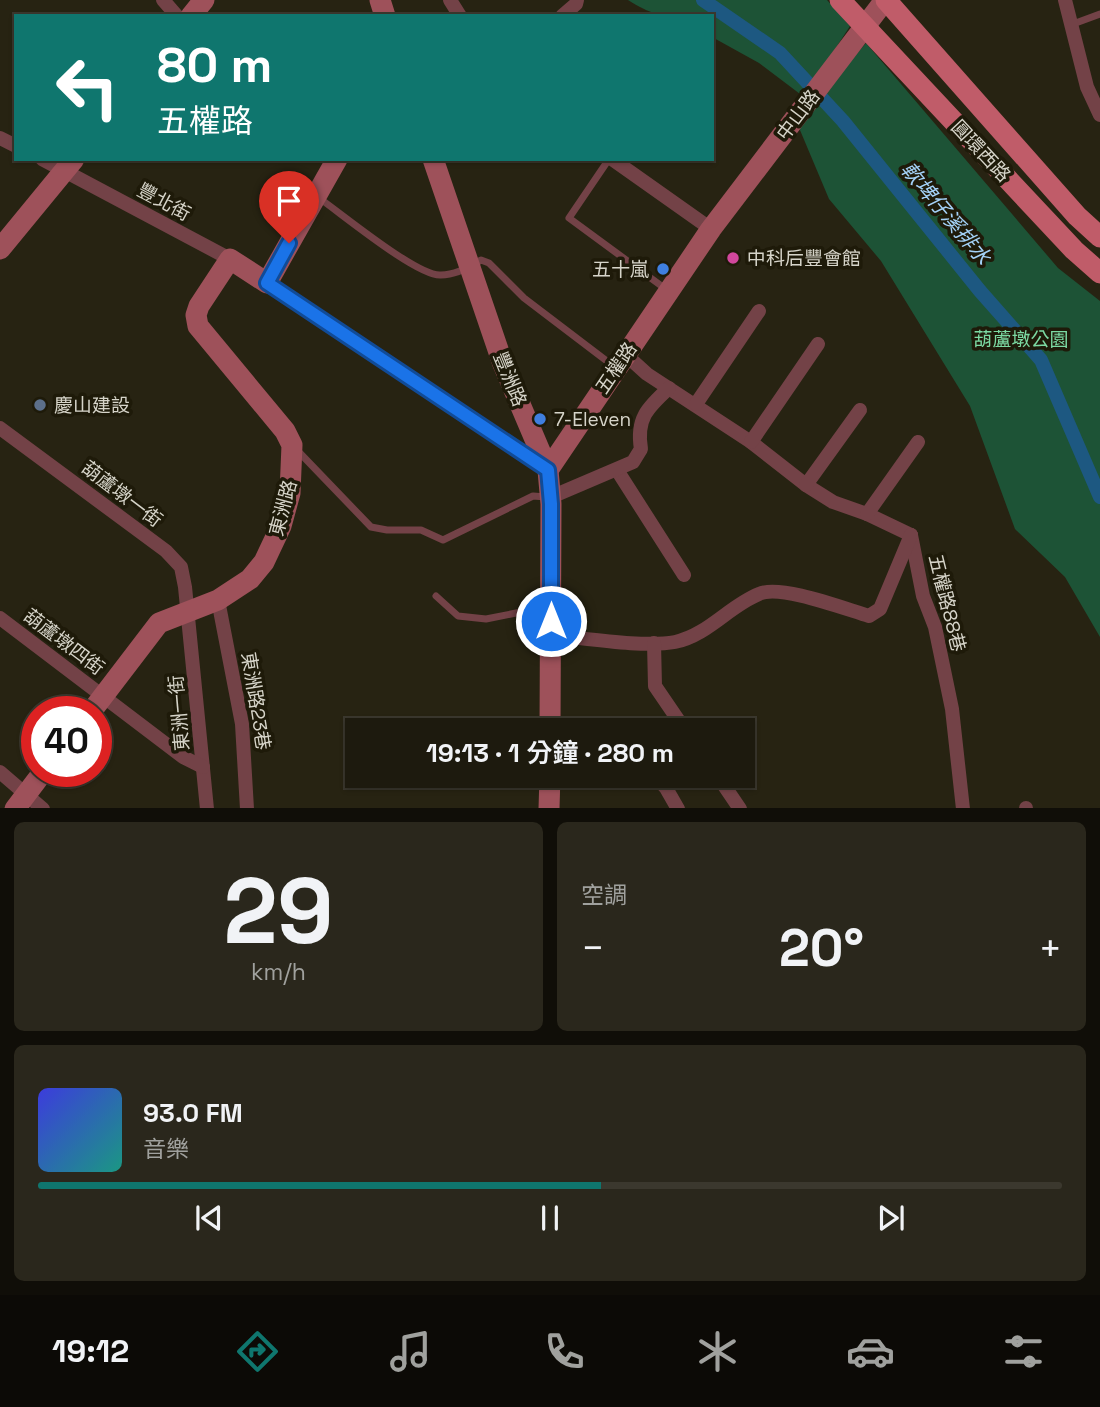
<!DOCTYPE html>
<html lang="zh-TW">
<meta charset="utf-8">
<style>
body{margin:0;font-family:"Space Grotesk","Noto Sans TC",sans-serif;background:#2a271c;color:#f1f3f6;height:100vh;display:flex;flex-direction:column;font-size:26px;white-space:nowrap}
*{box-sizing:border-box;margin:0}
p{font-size:23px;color:#a0a19e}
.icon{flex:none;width:38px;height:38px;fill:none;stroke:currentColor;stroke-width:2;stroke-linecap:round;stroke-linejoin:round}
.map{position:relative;height:808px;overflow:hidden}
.drawer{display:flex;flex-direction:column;gap:14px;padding:14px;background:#100e08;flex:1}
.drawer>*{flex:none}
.top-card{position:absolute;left:14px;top:14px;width:700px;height:147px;border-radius:0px;box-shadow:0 2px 5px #0004,0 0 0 2px #3b382e;background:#0f766e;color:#fff;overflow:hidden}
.speed{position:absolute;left:21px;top:696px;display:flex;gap:14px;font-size:35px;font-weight:700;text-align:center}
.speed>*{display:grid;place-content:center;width:91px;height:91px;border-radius:50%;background:#1d1a0e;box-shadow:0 2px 5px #0004,0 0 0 2px #3b382e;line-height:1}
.speed .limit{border:10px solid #d22;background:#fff;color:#111}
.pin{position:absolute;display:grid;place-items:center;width:60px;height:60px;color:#fff;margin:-72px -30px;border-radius:50% 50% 50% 0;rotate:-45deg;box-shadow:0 0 7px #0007}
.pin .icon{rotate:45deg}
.me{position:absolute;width:77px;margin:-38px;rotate:0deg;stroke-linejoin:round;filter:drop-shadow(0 0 5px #0008)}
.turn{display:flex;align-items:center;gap:24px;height:147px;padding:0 28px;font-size:32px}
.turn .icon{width:91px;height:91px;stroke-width:2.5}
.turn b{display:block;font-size:49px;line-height:60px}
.big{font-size:52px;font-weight:600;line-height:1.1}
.drawer .widget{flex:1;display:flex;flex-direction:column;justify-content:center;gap:10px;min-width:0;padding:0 24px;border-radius:10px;background:#2a271c}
.drawer .dial{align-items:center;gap:0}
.dial b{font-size:91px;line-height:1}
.song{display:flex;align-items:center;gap:21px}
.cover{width:84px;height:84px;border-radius:10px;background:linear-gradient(135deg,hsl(240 70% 55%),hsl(170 70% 35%))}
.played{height:7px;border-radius:4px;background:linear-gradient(90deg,#0f766e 55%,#3b382e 55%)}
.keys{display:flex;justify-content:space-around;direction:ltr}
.heat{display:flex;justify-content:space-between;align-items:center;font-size:38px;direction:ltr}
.drawer .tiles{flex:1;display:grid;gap:14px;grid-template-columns:1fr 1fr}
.widget:last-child{grid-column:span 2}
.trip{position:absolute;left:345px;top:718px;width:410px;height:70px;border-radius:0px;background:#1d1a0e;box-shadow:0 2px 5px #0004,0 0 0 2px #3b382e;font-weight:600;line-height:70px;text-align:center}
.dock{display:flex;height:112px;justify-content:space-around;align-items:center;background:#0c0a06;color:#a0a19e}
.dock .icon{width:49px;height:49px}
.dock .selected{color:#0f766e}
.dock b{font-size:32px;color:#f1f3f6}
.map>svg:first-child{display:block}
.green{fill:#1d5336}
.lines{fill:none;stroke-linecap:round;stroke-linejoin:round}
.canal{stroke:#1d5881;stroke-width:14}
.lane{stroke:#734247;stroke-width:7}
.street{stroke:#734247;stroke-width:14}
.secondary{stroke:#9e515a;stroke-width:21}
.primary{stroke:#c05c69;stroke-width:21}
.route-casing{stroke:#114b97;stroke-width:18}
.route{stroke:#1a73e8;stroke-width:12}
.hotel-dot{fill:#d1479c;stroke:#1e1a09;stroke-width:2.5}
.shop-dot{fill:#3f7fe0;stroke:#1e1a09;stroke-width:2.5}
.service-dot{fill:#5c6f8a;stroke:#1e1a09;stroke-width:2.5}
.labels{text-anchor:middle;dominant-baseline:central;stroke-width:7;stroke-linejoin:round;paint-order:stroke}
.street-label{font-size:19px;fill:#d6d4c9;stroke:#1e1a09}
.poi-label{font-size:19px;fill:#d6d4c9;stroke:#1e1a09;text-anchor:start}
.park-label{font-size:19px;fill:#7cdaa3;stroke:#1e1a09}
.water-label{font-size:21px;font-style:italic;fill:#a4d2f8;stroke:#1e1a09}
</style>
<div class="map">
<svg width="1100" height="809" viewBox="0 0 1100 809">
<rect width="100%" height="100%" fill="#272312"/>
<!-- green -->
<g class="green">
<path d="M628 0H827L850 26 804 97 759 63 712 37V16C676 16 660 21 628 0Z"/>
<polygon points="866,43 1058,268 1100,301 1100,637 1065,577 1015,529 970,406 881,261 829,199 797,123"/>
</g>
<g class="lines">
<!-- canal -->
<polyline class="canal" points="703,0 780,53 843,121 980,291 1041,360 1100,497"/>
<!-- lane -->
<g class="lane">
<polyline points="1073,24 1100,14"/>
<polyline points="609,159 569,218 667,290"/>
<path d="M319 198C342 214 418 277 441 275 455 275 470 267 481 260L489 263 524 298 616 368"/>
<polyline points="296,449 371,527 387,530 421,530 443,540 533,496 546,497"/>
<polyline points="436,596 458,616 486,619 546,607"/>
</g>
<!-- street -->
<g class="street">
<polyline points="163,0 177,16"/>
<polyline points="450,0 460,16"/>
<polyline points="1065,0 1087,87 1100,115"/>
<polyline points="562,16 576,4 577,0"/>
<polyline points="0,138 16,146"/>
<polyline points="42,159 230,259"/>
<polyline points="612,159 711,229"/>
<polyline points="267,283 546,469"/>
<polyline points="626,355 647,374 751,442 806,485 833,502 867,514 911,535"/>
<polyline points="696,404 759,311"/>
<polyline points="0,428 166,551 181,567 185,587 207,809"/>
<polyline points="751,442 818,344"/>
<polyline points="617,470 684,575"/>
<polyline points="806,485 860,410"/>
<path d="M551 497 633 462 641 449C636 419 647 408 669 388"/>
<polyline points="867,514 918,442"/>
<polyline points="911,535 923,596 935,627 952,709 963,809"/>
<polyline points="218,600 242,724 247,809"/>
<polyline points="0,618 183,757 203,767"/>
<path d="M551 635C585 638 644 648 675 642 708 635 729 606 759 594 780 584 845 609 869 616L880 609 911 535"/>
<polyline points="654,643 655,686 685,730"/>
<polyline points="0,772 43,809"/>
<polyline points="654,775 666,788 678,809"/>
<polyline points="717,775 740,809"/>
<polyline points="1026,808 1026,809"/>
</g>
<!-- secondary -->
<g class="secondary">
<polyline points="380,0 385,16"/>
<polyline points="191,16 204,0"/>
<polyline points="433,159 503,364 548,470 551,504 550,730"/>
<polyline points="0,249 74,159"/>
<polyline points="548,470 711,229 885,0"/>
<polyline points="91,712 159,623 218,600 250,579 264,562 281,526 290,493 292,445 285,431 198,326 196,315 199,306 230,259 267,283 337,159"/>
<polyline points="15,809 43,772"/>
<polyline points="549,809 550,775"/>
</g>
<!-- primary -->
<g class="primary">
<polyline points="840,0 1074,250 1100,273"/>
<polyline points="886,0 1077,216 1100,237"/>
</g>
</g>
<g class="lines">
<!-- route casing -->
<g class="route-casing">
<polyline id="route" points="289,243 267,283 548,470 551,504 551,621"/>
</g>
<!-- route -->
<use href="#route" class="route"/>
</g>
<!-- markers -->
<circle class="hotel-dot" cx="733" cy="258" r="7"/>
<g class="shop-dot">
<circle cx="663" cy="269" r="7"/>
<circle cx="540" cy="419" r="7"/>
</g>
<circle class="service-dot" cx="40" cy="405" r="7"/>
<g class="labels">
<!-- street labels -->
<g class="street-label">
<text transform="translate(798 115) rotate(-53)">中山路</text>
<text transform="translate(981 151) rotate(47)">圓環西路</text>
<text transform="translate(164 202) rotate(28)">豐北街</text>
<text transform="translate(616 368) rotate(-56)">五權路</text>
<text transform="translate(510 379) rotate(68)">豐洲路</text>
<text transform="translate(122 494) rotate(37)">葫蘆墩一街</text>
<text transform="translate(283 508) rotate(-75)">東洲路</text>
<text transform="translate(947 603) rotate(76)">五權路88巷</text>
<text transform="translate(64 642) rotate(37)">葫蘆墩四街</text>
<text transform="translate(256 701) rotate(81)">東洲路23巷</text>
<text transform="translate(179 713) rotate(-95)">東洲一街</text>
</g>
<!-- poi labels -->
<g class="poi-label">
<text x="747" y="258">中科后豐會館</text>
<text x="649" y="269" text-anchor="end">五十嵐</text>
<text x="54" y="405">慶山建設</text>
<text x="554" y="419">7-Eleven</text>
</g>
<!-- park labels -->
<g class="park-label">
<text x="1021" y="339">葫蘆墩公園</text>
</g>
<!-- water labels -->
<g class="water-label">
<text transform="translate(946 213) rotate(50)">軟埤仔溪排水</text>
</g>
</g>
</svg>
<div class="speed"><div class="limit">40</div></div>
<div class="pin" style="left:289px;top:243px;background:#d93025"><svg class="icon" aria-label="arrive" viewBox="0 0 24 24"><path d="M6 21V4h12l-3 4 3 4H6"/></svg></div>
<svg class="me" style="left:551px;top:621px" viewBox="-20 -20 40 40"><circle r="17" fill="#1a73e8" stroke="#fff" stroke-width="3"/><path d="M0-11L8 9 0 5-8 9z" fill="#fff"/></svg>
<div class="trip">19:13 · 1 分鐘 · 280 m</div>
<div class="top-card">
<div class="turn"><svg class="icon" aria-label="left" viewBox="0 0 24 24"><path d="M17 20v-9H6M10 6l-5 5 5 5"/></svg><div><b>80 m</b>五權路</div></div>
</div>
</div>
<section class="drawer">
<div class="tiles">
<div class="widget dial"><b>29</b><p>km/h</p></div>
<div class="widget"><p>空調</p>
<div class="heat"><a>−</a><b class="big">20°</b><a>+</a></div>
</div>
<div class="widget">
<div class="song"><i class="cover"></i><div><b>93.0 FM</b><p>音樂</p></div></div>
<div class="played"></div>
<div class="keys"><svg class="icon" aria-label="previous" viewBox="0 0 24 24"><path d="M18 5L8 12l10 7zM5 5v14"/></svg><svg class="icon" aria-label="pause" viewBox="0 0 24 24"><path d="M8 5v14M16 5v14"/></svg><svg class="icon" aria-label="next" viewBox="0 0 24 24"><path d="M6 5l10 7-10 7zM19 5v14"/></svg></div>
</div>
</div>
</section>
<nav class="dock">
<b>19:12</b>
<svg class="icon selected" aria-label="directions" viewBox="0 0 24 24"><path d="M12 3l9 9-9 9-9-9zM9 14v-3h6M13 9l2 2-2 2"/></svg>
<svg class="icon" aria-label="music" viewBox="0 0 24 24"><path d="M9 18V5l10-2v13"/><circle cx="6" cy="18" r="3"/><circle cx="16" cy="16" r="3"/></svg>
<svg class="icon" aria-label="phone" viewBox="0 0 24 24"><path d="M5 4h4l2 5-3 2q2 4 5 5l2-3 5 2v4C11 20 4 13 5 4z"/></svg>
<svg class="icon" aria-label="climate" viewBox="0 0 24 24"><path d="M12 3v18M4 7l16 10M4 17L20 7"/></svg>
<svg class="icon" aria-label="car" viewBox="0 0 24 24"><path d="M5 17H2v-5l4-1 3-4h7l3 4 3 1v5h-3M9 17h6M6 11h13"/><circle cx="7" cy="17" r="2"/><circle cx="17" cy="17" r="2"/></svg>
<svg class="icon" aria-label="filters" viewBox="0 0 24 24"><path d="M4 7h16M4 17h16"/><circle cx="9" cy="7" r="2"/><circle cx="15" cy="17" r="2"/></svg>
</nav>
